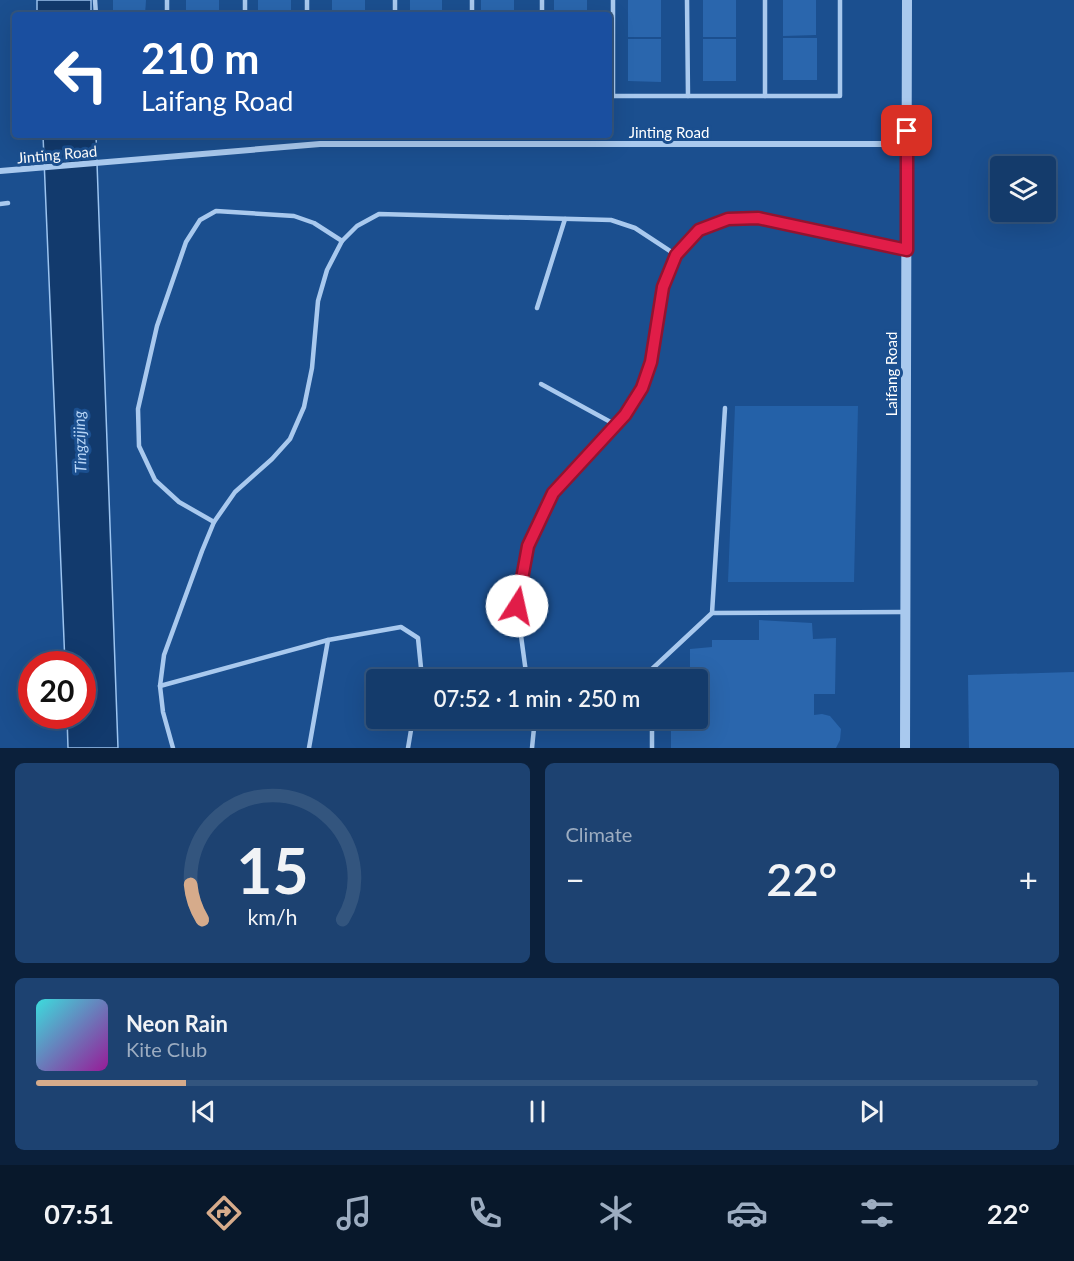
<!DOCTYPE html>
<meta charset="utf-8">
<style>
body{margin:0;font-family:Lato,sans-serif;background:#1d4271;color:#f1f3f6;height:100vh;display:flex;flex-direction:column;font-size:22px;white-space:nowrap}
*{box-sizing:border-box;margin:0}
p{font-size:20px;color:#9dadc1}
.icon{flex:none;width:33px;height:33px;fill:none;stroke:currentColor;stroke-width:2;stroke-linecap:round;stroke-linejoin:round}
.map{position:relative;height:748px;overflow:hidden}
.panel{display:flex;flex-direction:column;gap:15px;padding:15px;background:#0b203b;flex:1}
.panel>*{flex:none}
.guide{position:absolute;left:12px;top:12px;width:600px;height:126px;border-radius:6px;box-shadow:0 6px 24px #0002,0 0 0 2px #33557e;background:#1a4fa0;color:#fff;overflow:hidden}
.fabs{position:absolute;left:990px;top:156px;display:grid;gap:12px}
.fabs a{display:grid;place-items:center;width:66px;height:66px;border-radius:6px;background:#143b6b;box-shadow:0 6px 24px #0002,0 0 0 2px #33557e;font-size:30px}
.speed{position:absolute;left:18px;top:651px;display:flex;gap:12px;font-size:30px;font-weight:700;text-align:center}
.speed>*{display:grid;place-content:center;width:78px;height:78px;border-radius:50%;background:#143b6b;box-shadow:0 6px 24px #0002,0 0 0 2px #33557e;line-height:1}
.speed .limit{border:9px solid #d22;background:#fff;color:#111}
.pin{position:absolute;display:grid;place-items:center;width:51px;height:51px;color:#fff;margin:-26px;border-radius:12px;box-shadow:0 3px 9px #0006}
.me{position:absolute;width:66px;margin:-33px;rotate:10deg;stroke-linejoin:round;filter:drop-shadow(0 0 4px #0008)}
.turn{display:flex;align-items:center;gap:21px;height:126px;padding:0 30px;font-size:27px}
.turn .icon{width:78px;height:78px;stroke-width:2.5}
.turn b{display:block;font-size:42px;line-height:51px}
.big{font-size:45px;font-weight:600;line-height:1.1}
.panel .card{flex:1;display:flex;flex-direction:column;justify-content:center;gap:9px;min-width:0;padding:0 21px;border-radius:9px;background:#1d4271}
.panel .dial{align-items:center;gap:0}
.dial svg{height:156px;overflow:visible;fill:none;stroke:#33557e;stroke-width:7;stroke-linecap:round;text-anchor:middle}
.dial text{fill:#f1f3f6;stroke:none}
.song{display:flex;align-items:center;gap:18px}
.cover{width:72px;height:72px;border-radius:9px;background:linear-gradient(135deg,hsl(180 70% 55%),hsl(300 70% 35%))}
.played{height:6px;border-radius:3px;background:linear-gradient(90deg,#d6ab8b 15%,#33557e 15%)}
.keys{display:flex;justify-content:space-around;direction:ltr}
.heat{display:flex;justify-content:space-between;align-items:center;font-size:33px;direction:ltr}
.panel .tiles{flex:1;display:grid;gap:15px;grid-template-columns:1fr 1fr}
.card:last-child{grid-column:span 2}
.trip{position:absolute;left:366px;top:669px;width:342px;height:60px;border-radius:6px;background:#143b6b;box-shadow:0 6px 24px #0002,0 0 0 2px #33557e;font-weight:600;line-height:60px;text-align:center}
.tab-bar{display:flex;height:96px;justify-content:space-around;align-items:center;background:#08182b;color:#9dadc1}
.tab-bar .icon{width:42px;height:42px}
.tab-bar .on{color:#d6ab8b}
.tab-bar b{font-size:27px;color:#f1f3f6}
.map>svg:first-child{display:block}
.green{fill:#2461a8}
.water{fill:#123a6d;stroke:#9cc4f0;stroke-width:1.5}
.building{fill:#2a66ad}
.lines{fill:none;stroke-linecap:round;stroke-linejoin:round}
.service{stroke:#a9c9ee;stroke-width:4.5}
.minor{stroke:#a9c9ee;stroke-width:6}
.tertiary{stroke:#a9c9ee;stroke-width:10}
.route-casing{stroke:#92132f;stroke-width:15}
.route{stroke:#e11d48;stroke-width:10}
.labels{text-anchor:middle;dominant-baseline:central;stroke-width:6;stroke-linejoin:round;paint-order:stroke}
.street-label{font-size:15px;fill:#fff;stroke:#1b4f8f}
.water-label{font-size:16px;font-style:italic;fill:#b5d3f5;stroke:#1b4f8f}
</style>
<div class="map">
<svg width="1074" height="748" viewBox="0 0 1074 748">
<rect width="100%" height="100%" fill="#1b4f8f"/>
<!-- green -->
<polygon class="green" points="735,406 858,406 854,582 728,582"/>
<!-- water -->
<g class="water">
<rect x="37" y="0" width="54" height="15"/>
<polygon points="43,135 96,135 118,748 68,748 67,716 82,716 82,664 65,664"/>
</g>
<!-- building -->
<g class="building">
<polygon points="113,0 146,0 145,15 113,15"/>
<rect x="186" y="0" width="33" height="15"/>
<rect x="258" y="0" width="33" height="15"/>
<rect x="332" y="0" width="33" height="15"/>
<rect x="410" y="0" width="32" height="15"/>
<rect x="481" y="0" width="33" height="15"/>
<rect x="554" y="0" width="33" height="15"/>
<rect x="628" y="0" width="33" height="37"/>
<rect x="703" y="0" width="33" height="37"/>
<polygon points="783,0 816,0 816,35 783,36"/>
<rect x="783" y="38" width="34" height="42"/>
<polygon points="628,39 661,39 661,82 628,81"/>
<rect x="703" y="39" width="33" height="42"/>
<polygon points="759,620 812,623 813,639 836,638 835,694 814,694 814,715 822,714 830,716 841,729 840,740 836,748 671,748 671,718 698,718 698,680 690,680 690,649 712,647 712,640 759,640"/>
<polygon points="1074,672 1074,748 969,748 968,675"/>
</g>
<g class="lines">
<!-- service -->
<g class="service">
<polyline points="95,0 96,15"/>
<polyline points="472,0 472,15"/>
<polyline points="687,0 688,96"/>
<polyline points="765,0 765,96"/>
<polyline points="167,15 167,0"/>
<polyline points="245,15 245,0"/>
<polyline points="307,15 307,0"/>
<polyline points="395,15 395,0"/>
<polyline points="542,15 542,0"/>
<polyline points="609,96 840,96 840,0"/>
<polyline points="613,96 613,0"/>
<polyline points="0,204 8,203"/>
<polyline points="537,308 565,219"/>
<polyline points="541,384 616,425"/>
<polyline points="214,522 179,502 155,480 139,446 138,409 157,326 186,242 200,220 216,211 294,216 314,223 342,241"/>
<polyline points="712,613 904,612"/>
<polyline points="527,680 517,606 527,546 553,493 585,456 625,415 642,388 652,361 663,287 676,255 699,230 728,219 758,218 906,250"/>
<polyline points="652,680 652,669 712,613 725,408"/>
<polyline points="160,686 328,640 401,627 418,638 421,668 419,680"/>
<polyline points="652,718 652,748"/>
<polyline points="173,748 163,712 160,686 164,655 202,551 214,522 235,492 272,459 290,439 304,407 312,368 318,301 327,270 342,241 357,226 379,214 611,220 635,228 676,255"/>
<polyline points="309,748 328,640"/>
<polyline points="408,748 413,718"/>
<polyline points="532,748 535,718"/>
</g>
<!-- minor -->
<polyline class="minor" points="0,171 320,144 907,144"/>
<!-- tertiary -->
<polyline class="tertiary" points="905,748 907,0"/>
</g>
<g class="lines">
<!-- route casing -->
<g class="route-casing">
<polyline id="route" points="517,606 528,546 553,493 625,415 642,388 651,362 663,287 676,255 699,230 728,219 758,218 907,250 907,131"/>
</g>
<!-- route -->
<use href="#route" class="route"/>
</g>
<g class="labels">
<!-- street labels -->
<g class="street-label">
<text x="669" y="132">Jinting Road</text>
<text transform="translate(57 154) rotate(-5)">Jinting Road</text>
<text transform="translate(891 374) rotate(-90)">Laifang Road</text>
</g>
<!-- water labels -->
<g class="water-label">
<text transform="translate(79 442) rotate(-92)">Tingzijing</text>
</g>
</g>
</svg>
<div class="fabs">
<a><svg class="icon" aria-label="layers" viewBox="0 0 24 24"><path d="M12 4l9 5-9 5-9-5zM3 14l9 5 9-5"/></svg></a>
</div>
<div class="speed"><div class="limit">20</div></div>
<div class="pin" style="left:907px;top:131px;background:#d93025"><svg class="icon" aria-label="arrive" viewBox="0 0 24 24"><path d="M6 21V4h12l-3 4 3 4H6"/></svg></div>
<svg class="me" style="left:517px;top:606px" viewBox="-20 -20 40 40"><circle r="19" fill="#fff"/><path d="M0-13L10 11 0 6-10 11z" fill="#e11d48"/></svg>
<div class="trip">07:52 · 1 min · 250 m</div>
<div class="guide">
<div class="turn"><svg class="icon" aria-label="left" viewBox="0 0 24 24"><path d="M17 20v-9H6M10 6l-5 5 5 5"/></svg><div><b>210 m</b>Laifang Road</div></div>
</div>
</div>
<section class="panel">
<div class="tiles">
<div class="card dial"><svg viewBox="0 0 100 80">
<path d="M14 69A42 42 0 1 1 86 69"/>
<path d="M14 69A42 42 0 0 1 8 51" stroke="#d6ab8b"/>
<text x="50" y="56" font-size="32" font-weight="700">15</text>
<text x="50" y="72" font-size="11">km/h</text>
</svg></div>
<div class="card"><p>Climate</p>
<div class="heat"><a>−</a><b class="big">22°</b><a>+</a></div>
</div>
<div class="card">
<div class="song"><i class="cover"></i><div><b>Neon Rain</b><p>Kite Club</p></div></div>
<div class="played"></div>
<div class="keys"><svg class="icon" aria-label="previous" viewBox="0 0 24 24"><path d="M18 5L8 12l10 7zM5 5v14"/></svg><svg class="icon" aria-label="pause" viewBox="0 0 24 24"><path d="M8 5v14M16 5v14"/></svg><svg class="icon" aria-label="next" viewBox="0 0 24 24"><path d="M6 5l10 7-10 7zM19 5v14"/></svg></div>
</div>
</div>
</section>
<nav class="tab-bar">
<b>07:51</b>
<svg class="icon on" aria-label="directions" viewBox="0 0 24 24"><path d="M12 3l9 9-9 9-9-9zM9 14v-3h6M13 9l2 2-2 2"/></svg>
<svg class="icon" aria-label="music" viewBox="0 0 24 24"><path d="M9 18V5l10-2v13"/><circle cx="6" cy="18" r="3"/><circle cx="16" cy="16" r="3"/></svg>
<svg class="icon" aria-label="phone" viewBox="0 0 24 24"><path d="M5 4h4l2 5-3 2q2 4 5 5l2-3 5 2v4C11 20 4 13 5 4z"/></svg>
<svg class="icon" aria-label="climate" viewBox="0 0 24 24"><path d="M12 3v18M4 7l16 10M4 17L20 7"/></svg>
<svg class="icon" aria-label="car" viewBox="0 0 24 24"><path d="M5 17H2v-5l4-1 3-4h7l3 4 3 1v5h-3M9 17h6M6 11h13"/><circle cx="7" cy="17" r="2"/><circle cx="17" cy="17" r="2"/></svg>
<svg class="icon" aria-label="filters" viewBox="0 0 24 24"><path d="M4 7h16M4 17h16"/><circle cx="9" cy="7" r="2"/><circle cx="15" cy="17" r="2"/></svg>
<b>22°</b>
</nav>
